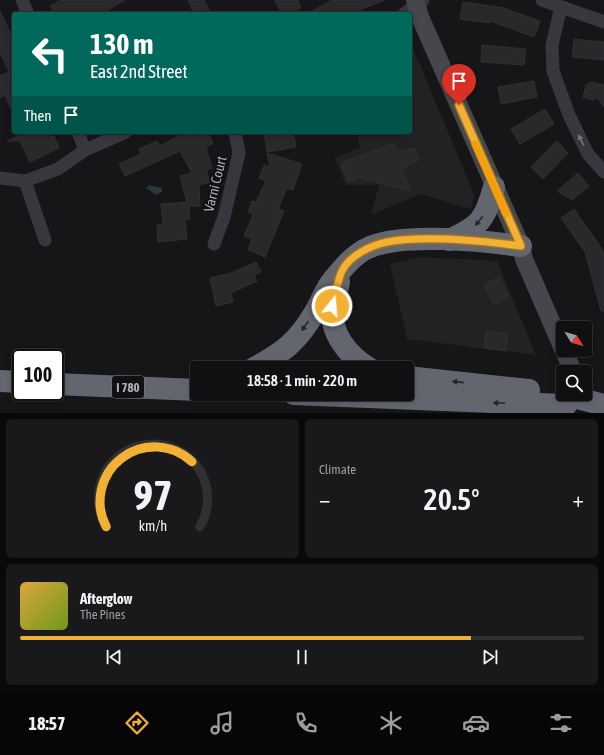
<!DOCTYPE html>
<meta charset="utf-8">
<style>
body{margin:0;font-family:"Asap Condensed",sans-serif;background:#19191b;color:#f1f3f6;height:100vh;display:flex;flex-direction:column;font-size:15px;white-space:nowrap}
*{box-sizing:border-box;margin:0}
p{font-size:13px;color:#9c9d9f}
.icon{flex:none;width:22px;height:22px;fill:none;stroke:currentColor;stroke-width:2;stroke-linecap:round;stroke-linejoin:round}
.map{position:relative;height:413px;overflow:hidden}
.sheet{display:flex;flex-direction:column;gap:6px;padding:6px;background:#09090a;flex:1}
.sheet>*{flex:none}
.hud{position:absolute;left:12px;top:12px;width:400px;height:122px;border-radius:4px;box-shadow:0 2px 6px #0003,0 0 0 1px #303032;background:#00695c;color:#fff;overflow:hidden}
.needle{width:26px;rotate:127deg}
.tools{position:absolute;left:556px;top:321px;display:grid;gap:8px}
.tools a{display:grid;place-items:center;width:36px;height:36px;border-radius:4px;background:#101012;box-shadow:0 2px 6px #0003,0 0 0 1px #303032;font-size:20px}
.speed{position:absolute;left:12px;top:349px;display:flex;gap:8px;font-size:20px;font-weight:700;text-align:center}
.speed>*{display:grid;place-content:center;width:52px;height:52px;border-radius:50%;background:#101012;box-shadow:0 2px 6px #0003,0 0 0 1px #303032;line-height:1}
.speed .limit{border:2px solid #111;border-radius:6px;background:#fff;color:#111}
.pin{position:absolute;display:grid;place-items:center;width:34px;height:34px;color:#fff;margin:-41px -17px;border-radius:50% 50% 50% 0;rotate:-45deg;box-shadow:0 0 4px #0007}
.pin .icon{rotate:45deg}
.me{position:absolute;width:44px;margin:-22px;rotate:17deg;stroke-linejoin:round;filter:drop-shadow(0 0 3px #0008)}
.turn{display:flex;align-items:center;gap:14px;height:84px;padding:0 12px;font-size:18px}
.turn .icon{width:52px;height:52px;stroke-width:2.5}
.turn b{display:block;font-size:28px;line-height:34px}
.then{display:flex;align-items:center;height:38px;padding:0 12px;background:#0003;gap:8px;font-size:15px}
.big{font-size:30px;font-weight:600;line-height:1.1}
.sheet .widget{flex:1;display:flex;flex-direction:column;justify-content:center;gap:6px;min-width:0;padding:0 14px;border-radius:6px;background:#19191b}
.sheet .dial{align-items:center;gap:0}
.dial svg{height:104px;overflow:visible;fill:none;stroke:#303032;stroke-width:7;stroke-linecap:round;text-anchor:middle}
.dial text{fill:#f1f3f6;stroke:none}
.song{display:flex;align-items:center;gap:12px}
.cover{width:48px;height:48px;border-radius:6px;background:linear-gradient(135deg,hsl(40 70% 55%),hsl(80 70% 35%))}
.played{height:4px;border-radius:2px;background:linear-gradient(90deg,#f2b134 80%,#303032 80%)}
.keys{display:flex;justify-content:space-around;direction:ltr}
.heat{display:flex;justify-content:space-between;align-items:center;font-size:22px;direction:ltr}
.sheet .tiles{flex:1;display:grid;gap:6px;grid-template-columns:1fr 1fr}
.widget:last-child{grid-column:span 2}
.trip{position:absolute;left:190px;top:361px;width:224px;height:40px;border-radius:4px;background:#101012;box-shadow:0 2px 6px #0003,0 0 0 1px #303032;font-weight:600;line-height:40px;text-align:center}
.dock{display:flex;height:64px;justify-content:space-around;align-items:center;background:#060607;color:#9c9d9f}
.dock .icon{width:28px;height:28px}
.dock .current{color:#f2b134}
.dock b{font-size:18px;color:#f1f3f6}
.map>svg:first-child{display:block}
.built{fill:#222225}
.water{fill:#2c353c}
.building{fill:#29292c;stroke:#303034}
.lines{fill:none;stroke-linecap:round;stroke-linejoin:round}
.street{stroke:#37383d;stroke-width:13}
.secondary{stroke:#45474d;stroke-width:18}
.highway{stroke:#63666e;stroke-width:22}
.highway-bridge{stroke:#63666e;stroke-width:22}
.oneway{fill:#757881}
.oneway2{fill:#26262a}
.route-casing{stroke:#9d7322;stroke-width:10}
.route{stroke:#f2b134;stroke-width:7}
.slow{stroke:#f59e0b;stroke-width:7}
.labels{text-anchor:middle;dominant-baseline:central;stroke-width:4;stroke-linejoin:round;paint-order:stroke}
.shield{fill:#111113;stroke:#7b7e86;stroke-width:1}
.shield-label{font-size:13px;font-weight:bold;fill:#a8adb8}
.street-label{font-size:14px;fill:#a8adb8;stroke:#111113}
</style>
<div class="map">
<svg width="604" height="413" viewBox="0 0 604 413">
<rect width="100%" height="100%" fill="#161618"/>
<!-- built -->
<g class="built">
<polygon points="410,41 471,187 474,197 471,209 420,194 371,215 379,185 346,185 335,159 360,147 357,132 410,132"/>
<polygon points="421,257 497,261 536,355 407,339 390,264"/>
</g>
<!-- water -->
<polygon class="water" points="149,185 162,188 162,192 156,195 146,188"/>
<!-- building -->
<g class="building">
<polygon points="61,0 125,0 101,14 55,14 50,6"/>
<polygon points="188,0 204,0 211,14 194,14"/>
<polygon points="275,0 298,0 301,8 288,14 282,14"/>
<polygon points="332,0 384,0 351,14 307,14"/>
<polygon points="463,2 504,8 540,21 534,37 490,21 490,23 460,19"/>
<polygon points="0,11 14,41 14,117 5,95 0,98 0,76 9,72 0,53"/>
<polygon points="574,39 604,42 604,60 572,57"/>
<polygon points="482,45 526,49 524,65 481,62"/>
<polygon points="534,81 537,97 501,104 498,87"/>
<polygon points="591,82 604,85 604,107 597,98 593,100 583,97 586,85"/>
<polygon points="545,109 554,124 520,144 511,129"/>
<polygon points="27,132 49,132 51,137 54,136 59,148 30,162 20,141 7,141"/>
<polygon points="185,132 197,132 199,137 208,132 213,143 206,147 212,168 206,170 210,182 199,185 200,206 189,206 190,219 185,220 187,239 158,242 157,225 163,225 161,204 187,202 180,176 192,173 180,151 125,176 119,164 141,154 139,149 157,141 160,146"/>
<polygon points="264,132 287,132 288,136 294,135 296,147 267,152"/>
<polygon points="557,141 568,153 543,179 531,167"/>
<polygon points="393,144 396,152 414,148 419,160 406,165 406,167 402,168 410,191 360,177 348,182 341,163"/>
<polygon points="267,153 302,164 293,190 287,188 278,209 284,211 265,257 248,250 252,239 244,236 253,214 248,212 252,201 256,202 266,181 259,178 264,165 270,167"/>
<polygon points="578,173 589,186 572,200 557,191"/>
<polygon points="574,209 602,249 604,255 604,311 601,311 585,252 561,218"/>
<polygon points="256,262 261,272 254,275 257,281 231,293 233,302 216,306 210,278 231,273"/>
<polygon points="499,277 509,297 494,305 484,285"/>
<polygon points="486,331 508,334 506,351 484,348"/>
</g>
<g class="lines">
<!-- street -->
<g class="street">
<polyline points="22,0 28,14"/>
<polyline points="542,0 604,22"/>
<polyline points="561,7 552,45 553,71 569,115 588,154 604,172"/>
<polyline points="404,14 423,0"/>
<polyline points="78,132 85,150"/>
<polyline points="0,178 25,181 58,169 85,150 126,132"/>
<polyline points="25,181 45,240"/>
<polyline points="214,244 224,217 239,153 235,132"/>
</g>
<!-- secondary -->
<g class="secondary">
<polyline points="415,0 420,17 521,246 524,259 563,349"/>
<polyline points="564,350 573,372"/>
</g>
<!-- highway -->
<g class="highway">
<path d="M449 240C480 226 485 220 494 187"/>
<path d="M339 282C338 290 333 299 332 307 330 333 348 356 369 368"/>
<path d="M254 368C283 353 298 341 315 312 321 302 325 289 333 280 342 269 354 254 368 248 402 232 484 241 521 246"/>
<polyline points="407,377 529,390"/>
<polyline points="0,381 21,382"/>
<polyline points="55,384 197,390"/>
<polyline points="294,394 566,405"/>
</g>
<!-- highway-bridge -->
<polyline class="highway-bridge" points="566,395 604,405"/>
</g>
<!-- one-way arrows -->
<defs><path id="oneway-solid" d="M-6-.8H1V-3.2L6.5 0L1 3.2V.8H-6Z"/></defs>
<use class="oneway" href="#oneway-solid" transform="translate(581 140) rotate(-116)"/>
<g class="oneway2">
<use href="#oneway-solid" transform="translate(479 221) rotate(128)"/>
<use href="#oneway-solid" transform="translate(305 326) rotate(125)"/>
<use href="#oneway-solid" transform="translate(458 382) rotate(-174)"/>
<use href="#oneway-solid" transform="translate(499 403) rotate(-178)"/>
</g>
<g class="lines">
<!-- route casing -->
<g class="route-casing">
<path id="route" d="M332 306C336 296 337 281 342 271 349 256 371 245 387 242 425 235 483 241 521 246L459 105"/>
</g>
<!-- route -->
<use href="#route" class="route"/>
<!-- slow -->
<polyline class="slow" points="475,144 506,214"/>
</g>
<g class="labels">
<!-- shield labels -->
<rect class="shield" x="112" y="376" width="32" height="22" rx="3"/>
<g class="shield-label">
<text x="128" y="387">I 780</text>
</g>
<!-- street labels -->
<g class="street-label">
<text transform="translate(215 184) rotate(-76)">Varni Court</text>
</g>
</g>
</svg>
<div class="tools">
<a><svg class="needle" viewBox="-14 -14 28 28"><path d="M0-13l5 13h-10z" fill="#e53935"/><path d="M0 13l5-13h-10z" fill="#9c9d9f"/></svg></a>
<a><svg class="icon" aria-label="search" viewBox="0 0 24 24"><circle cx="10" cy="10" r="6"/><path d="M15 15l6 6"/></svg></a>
</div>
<div class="speed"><div class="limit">100</div></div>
<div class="pin" style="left:459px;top:105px;background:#d93025"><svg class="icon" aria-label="arrive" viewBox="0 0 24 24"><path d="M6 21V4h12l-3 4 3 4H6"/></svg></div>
<svg class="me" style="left:332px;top:306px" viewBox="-20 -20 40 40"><circle r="17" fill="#f2b134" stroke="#fff" stroke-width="3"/><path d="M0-11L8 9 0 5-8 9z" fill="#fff"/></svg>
<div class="trip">18:58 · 1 min · 220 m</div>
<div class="hud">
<div class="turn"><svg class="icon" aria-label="left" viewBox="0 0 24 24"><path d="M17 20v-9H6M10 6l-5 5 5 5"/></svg><div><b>130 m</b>East 2nd Street</div></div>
<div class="then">Then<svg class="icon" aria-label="arrive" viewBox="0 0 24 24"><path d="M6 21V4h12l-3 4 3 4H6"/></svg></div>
</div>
</div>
<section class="sheet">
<div class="tiles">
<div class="widget dial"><svg viewBox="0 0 100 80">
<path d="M14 69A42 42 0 1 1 86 69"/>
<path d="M14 69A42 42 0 0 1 80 19" stroke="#f2b134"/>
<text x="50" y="56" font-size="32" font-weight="700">97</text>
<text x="50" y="72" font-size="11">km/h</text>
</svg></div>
<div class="widget"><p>Climate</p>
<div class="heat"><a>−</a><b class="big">20.5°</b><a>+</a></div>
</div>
<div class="widget">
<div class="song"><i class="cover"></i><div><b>Afterglow</b><p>The Pines</p></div></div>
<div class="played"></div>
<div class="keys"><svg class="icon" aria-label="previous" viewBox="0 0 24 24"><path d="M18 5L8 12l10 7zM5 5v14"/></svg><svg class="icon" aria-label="pause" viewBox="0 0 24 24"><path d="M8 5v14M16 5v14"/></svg><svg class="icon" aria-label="next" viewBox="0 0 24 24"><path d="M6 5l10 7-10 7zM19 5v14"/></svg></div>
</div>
</div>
</section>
<nav class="dock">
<b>18:57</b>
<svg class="icon current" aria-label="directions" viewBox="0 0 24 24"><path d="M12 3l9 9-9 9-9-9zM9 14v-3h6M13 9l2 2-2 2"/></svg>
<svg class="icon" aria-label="music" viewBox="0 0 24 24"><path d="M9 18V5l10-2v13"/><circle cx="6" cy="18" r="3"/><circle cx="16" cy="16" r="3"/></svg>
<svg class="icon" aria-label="phone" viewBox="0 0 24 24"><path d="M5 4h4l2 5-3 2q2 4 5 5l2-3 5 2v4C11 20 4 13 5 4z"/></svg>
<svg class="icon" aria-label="climate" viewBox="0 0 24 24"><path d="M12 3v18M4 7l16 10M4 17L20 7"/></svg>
<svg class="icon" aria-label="car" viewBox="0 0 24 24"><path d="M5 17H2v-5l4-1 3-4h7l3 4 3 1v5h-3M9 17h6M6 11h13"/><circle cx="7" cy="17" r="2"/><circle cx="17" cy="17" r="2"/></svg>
<svg class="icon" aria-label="filters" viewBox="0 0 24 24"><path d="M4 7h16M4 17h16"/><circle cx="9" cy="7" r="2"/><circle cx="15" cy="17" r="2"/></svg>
</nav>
